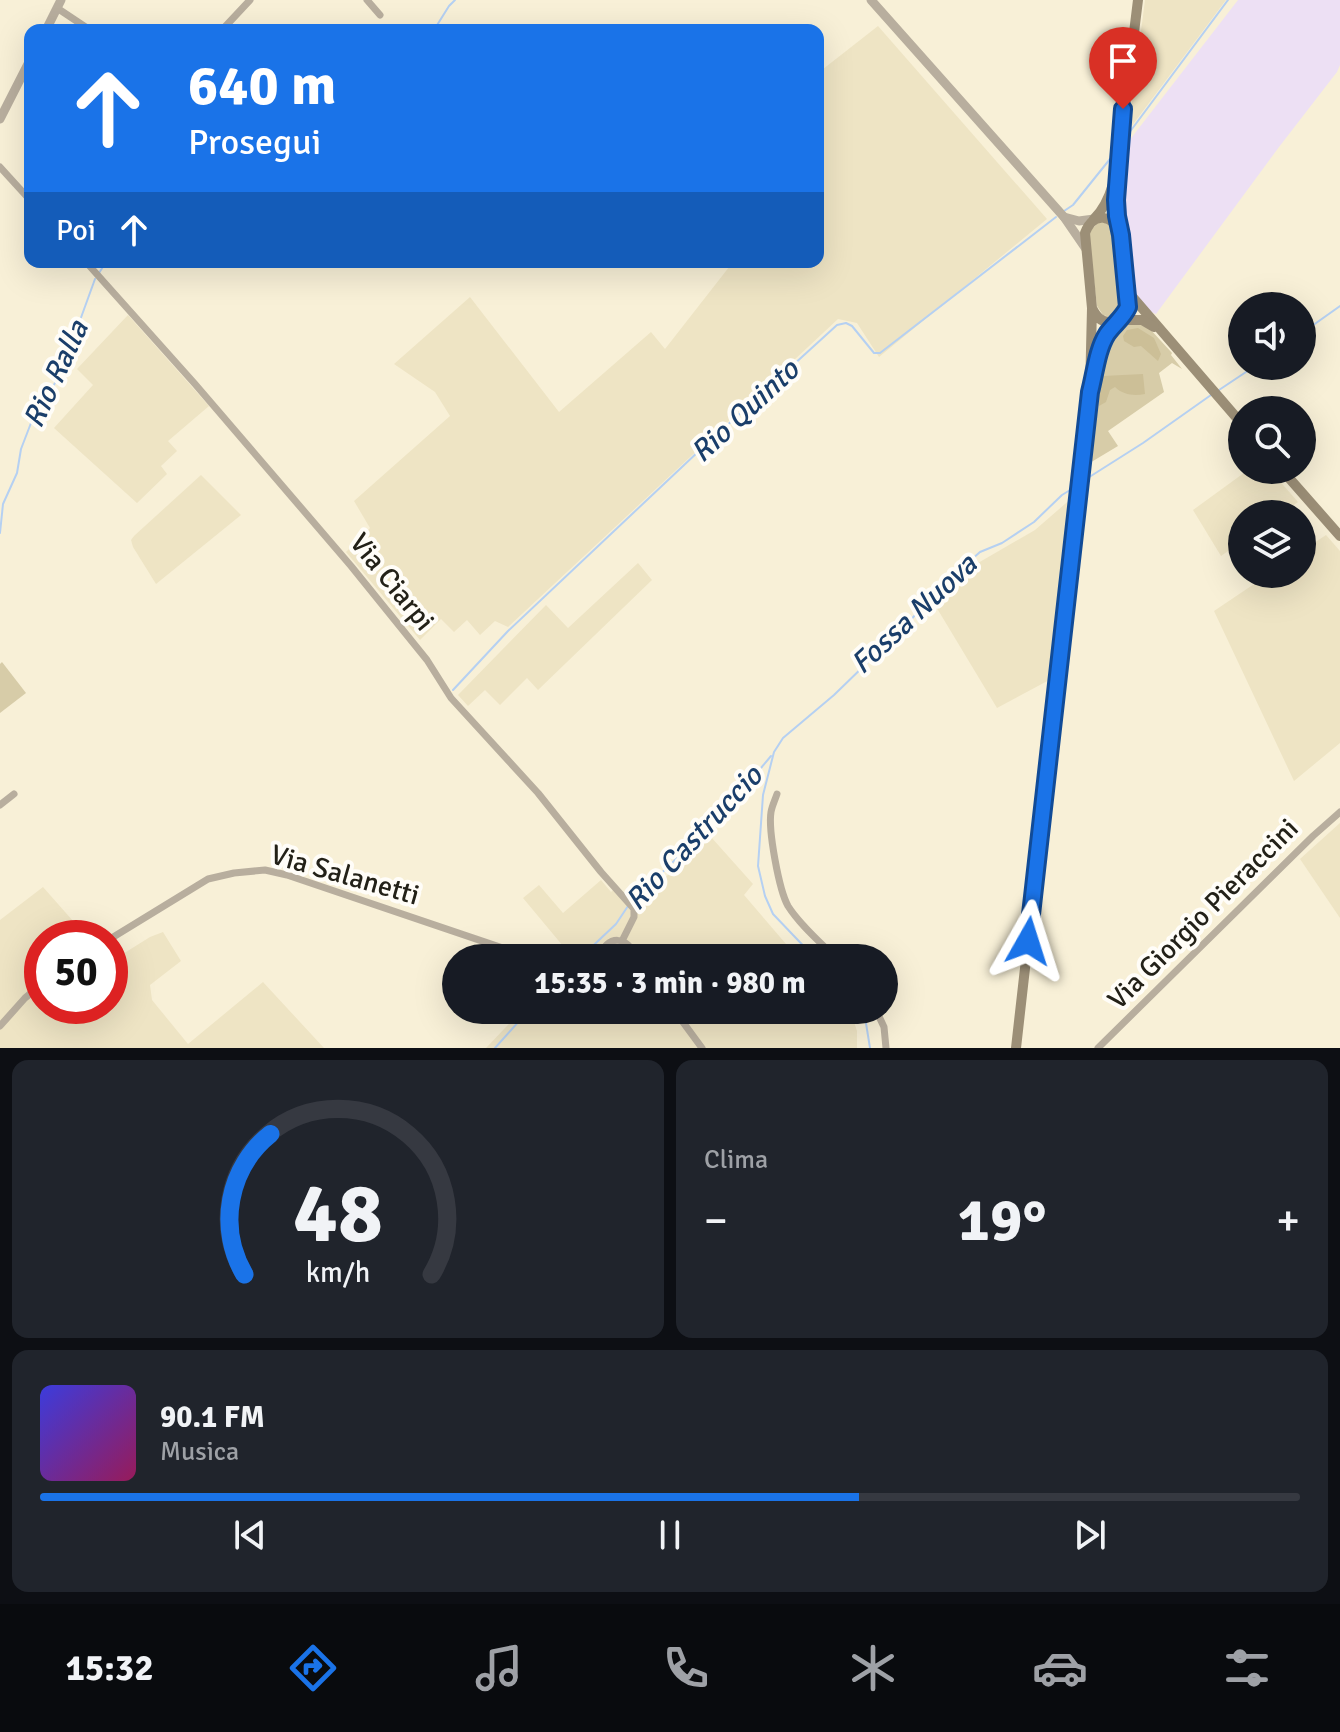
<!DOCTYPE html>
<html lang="it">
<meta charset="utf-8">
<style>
body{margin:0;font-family:Signika,sans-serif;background:#20242c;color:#f1f3f6;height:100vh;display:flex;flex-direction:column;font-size:30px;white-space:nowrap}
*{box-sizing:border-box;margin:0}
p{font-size:26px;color:#9ea1a6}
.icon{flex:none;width:44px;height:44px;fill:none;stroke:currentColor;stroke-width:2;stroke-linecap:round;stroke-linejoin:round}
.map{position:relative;height:1048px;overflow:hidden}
.panel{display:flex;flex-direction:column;gap:12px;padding:12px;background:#0d0f14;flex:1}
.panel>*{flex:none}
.guide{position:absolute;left:24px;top:24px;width:800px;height:244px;border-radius:16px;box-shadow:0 8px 32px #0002;background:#1a73e8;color:#fff;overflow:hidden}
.controls{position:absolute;left:1228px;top:292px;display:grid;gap:16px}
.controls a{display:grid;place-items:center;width:88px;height:88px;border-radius:50%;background:#171b24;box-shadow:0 8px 32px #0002;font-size:40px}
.speed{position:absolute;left:24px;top:920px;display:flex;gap:16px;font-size:40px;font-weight:700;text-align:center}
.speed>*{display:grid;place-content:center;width:104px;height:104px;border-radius:50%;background:#171b24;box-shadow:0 8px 32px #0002;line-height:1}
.speed .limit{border:12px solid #d22;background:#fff;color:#111}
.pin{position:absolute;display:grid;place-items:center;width:68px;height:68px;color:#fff;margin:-82px -34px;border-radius:50% 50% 50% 0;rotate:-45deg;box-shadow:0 0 8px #0007}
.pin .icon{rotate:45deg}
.me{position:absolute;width:88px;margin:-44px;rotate:6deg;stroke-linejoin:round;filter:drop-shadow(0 0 6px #0008)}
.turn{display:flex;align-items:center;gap:28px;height:168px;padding:0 32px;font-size:36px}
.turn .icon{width:104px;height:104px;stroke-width:2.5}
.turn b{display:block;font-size:56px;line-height:68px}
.then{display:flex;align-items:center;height:76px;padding:0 32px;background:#0003;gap:16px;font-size:30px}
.big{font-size:60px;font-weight:800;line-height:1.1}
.panel .widget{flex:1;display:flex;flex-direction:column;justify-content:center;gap:12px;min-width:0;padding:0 28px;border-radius:16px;background:#20242c}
.panel .dial{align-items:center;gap:0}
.dial svg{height:208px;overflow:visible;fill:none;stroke:#363941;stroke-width:7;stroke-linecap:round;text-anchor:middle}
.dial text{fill:#f1f3f6;stroke:none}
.song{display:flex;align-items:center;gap:24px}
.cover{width:96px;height:96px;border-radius:12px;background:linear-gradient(135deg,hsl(240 70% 55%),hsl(330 70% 35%))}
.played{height:8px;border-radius:4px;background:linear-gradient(90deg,#1a73e8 65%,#363941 65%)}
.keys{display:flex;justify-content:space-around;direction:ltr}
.heat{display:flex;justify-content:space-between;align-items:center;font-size:44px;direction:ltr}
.panel .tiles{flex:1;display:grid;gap:12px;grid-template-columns:1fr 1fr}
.widget:last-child{grid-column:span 2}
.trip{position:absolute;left:442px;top:944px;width:456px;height:80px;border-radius:40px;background:#171b24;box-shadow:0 8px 32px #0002;font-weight:800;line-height:80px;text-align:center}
.tab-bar{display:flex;height:128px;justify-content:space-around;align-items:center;background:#090b0e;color:#9ea1a6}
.tab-bar .icon{width:56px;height:56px}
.tab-bar .current{color:#1a73e8}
.tab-bar b{font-size:36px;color:#f1f3f6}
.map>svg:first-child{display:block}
.commercial{fill:#ede0f4}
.built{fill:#eee4c4}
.green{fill:#d7cca8}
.forest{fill:#ccbf97}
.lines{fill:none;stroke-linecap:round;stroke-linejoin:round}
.stream{stroke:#b5d0f2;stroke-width:2}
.minor{stroke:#b8ae9e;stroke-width:7}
.tertiary{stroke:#b8ae9e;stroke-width:9}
.secondary{stroke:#9c8f77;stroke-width:10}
.route-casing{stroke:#114b97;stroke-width:20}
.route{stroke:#1a73e8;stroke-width:14}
.labels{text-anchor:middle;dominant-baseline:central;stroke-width:8;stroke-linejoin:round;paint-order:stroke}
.street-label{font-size:28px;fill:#232118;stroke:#fffdf8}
.water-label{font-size:30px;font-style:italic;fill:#1a3e6a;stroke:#fffdf8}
</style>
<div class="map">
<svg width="1340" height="1048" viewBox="0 0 1340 1048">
<rect width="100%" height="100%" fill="#f8f0d7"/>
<!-- commercial -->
<polygon class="commercial" points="1238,0 1340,0 1340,65 1337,72 1279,147 1156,314 1151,312 1132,290 1122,179 1125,146"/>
<!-- built -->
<g class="built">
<polygon points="1145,0 1226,0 1128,131"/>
<polygon points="878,26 1047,219 879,357 857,323 838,319 508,627 495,621 480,635 467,620 454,632 441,619 420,640 346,552 370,528 354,501 450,416 435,392 394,364 470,297 559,412 651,332 665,349 733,262 818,262 818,73"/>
<polygon points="128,315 209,406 168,441 177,451 161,466 167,474 137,503 54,428 93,385 77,369"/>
<polygon points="1248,470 1270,470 1298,502 1281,514 1242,514 1242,541 1221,556 1193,510"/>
<polygon points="201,475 241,515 156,584 133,547 131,540 134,536"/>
<polygon points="1073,497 1053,678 997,708 935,605 978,563 1035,530"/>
<polygon points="1326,535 1340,551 1340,743 1294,781 1214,611 1269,574 1302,574 1302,551"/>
<polygon points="638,563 652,580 538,690 527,678 500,705 485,690 468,706 458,695 546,605 568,628"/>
<polygon points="1340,823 1340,918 1300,859"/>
<polygon points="711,837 753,884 744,895 798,958 573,958 523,898 539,885 563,913 601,880 611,892 617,886 635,904"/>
<polygon points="43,887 88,938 42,938 42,1006 110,1006 110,962 150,937 163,932 181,961 150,985 152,1000 188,1044 263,982 324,1048 0,1048 0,920"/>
<polygon points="522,1010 841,1010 852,1016 857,1031 857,1048 486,1048"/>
</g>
<!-- green -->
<g class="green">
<path d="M1099 222C1107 222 1113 228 1116 236L1123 306 1122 312 1113 318 1103 315 1097 306 1089 236 1091 230Z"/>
<polygon points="1135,322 1150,329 1172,353 1171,355 1182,369 1172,363 1159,373 1164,392 1108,431 1118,446 1088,464 1096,388 1107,342 1119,327"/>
<polygon points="2,662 26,693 0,713 0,664"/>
</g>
<!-- forest -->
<g class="forest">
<polygon points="1138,328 1154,338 1161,354 1158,361 1141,346 1134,347 1124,341 1123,336 1127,330"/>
<path d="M1143 374 1145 394C1134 396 1123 395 1115 387L1110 390 1106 402 1099 406 1098 392 1103 376Z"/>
</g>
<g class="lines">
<!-- stream -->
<g class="stream">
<polyline points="434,30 449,6 455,0"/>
<polyline points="1126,137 1228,0"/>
<polyline points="1064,211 1073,205 1110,159"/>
<polyline points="99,273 106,262"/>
<polyline points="1302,333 1340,306"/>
<polyline points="1219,390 1255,366"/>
<polyline points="1083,481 1143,443 1211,395"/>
<polyline points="0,533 3,504 17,473 21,449 31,423 38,414 62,370 95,279"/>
<polyline points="453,690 508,631 700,450 837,325 846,323 852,326 874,353 880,353 1056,217"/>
<polyline points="632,902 725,811 771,756"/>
<polyline points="580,958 616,924 628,906"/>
<polyline points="815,958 773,914 765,896 758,866 763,795 774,752 783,738 834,695 904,627 945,583 980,552 1002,543 1034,522 1062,495 1075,487"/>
<polyline points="861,1010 865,1017 870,1048"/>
<polyline points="495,1048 529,1010"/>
</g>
<!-- minor -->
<g class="minor">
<polyline points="367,0 380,15"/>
<polyline points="57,8 90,30"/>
<polyline points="222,30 250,0"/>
<polyline points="0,167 30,200"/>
<polyline points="86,262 195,384 351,566 427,660 451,698 538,793 601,872 634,909 634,917 622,941"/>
<path d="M777 794C775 800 772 806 771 812 768 830 779 890 788 906 800 925 820 942 836 958"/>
<polyline points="0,805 14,794"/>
<polyline points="110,939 208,879 234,873 265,870 287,875 532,958"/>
<path d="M600 958C605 934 630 935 635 958"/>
<polyline points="674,1010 702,1048"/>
<polyline points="876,1010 884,1027 886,1048"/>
<polyline points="0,1026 25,998 42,984"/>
<polyline points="1098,1048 1313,836 1340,812"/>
</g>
<!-- tertiary -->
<g class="tertiary">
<polyline points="871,0 1064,217 1086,249"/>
<polyline points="46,30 61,0"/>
<polyline points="0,119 30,60"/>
<polyline points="1064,217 1079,221 1094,219"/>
</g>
<!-- secondary -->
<g class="secondary">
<path d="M1094 219C1104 209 1109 198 1113 184"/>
<polyline points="1118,227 1116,200 1117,171 1138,0"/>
<polyline points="1129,293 1242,424"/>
<polyline points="1096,369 1107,334 1120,320 1142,320 1154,327"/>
<polyline points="1282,470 1340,536"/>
<path d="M1016 1048 1090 392 1092 308 1085 233C1094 210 1113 215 1121 235 1124 255 1130 287 1128 306 1127 314 1120 322 1111 322 1101 323 1096 316 1092 308"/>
</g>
</g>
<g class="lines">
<!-- route casing -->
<g class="route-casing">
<path id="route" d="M1028 941 1090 392C1095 373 1097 350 1107 334 1114 324 1123 318 1128 307L1121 235 1117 216 1116 200 1123 109"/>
</g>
<!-- route -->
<use href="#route" class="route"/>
</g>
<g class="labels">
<!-- street labels -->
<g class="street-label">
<text transform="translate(392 582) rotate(51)">Via Ciarpi</text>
<text transform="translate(345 875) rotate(16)">Via Salanetti</text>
<text transform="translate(1203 914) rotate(-45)">Via Giorgio Pieraccini</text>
</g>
<!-- water labels -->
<g class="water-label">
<text transform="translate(56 374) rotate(-65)">Rio Ralla</text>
<text transform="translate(745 411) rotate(-43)">Rio Quinto</text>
<text transform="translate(914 614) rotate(-43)">Fossa Nuova</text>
<text transform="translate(694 838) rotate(-47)">Rio Castruccio</text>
</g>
</g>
</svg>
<div class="controls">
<a><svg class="icon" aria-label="sound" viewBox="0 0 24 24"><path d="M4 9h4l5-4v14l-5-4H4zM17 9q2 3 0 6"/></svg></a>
<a><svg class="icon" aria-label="search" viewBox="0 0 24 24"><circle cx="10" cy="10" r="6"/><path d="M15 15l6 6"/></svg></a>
<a><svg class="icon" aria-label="layers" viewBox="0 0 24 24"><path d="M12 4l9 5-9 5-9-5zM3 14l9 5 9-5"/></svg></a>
</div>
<div class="speed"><div class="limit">50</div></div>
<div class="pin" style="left:1123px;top:109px;background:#d93025"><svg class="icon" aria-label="arrive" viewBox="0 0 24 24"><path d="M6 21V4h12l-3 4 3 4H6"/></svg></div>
<svg class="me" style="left:1028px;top:941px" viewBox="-20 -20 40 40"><path d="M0-17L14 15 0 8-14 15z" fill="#1a73e8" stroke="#fff" stroke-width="4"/></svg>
<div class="trip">15:35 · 3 min · 980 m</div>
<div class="guide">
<div class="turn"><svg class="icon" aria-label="ahead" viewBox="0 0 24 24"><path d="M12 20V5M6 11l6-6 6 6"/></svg><div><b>640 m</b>Prosegui</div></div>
<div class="then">Poi<svg class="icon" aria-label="ahead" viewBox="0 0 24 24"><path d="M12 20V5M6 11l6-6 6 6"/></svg></div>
</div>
</div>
<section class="panel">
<div class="tiles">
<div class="widget dial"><svg viewBox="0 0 100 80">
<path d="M14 69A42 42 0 1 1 86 69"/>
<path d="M14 69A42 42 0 0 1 24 15" stroke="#1a73e8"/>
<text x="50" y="56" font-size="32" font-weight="700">48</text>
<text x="50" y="72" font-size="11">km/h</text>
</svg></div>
<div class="widget"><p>Clima</p>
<div class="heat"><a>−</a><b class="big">19°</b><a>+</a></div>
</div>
<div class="widget">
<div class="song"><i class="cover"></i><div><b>90.1 FM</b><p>Musica</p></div></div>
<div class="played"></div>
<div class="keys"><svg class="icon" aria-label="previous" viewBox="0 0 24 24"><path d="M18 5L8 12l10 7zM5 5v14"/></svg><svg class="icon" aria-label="pause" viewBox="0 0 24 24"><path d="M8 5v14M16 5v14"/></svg><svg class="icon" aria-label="next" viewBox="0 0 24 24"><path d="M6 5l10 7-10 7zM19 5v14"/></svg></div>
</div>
</div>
</section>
<nav class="tab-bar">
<b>15:32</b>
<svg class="icon current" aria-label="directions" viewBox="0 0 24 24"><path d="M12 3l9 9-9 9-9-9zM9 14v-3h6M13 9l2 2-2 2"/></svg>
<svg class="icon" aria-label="music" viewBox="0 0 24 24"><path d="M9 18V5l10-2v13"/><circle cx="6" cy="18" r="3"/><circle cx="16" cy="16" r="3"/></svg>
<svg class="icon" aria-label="phone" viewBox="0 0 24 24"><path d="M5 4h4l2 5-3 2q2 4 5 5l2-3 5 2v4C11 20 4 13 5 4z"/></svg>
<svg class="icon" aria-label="climate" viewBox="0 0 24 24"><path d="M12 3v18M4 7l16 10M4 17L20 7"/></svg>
<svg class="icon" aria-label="car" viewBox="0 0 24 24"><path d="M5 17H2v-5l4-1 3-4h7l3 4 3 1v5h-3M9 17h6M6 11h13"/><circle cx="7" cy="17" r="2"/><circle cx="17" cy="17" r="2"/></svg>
<svg class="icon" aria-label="filters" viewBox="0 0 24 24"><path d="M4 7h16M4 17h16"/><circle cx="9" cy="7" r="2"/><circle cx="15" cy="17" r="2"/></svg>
</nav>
